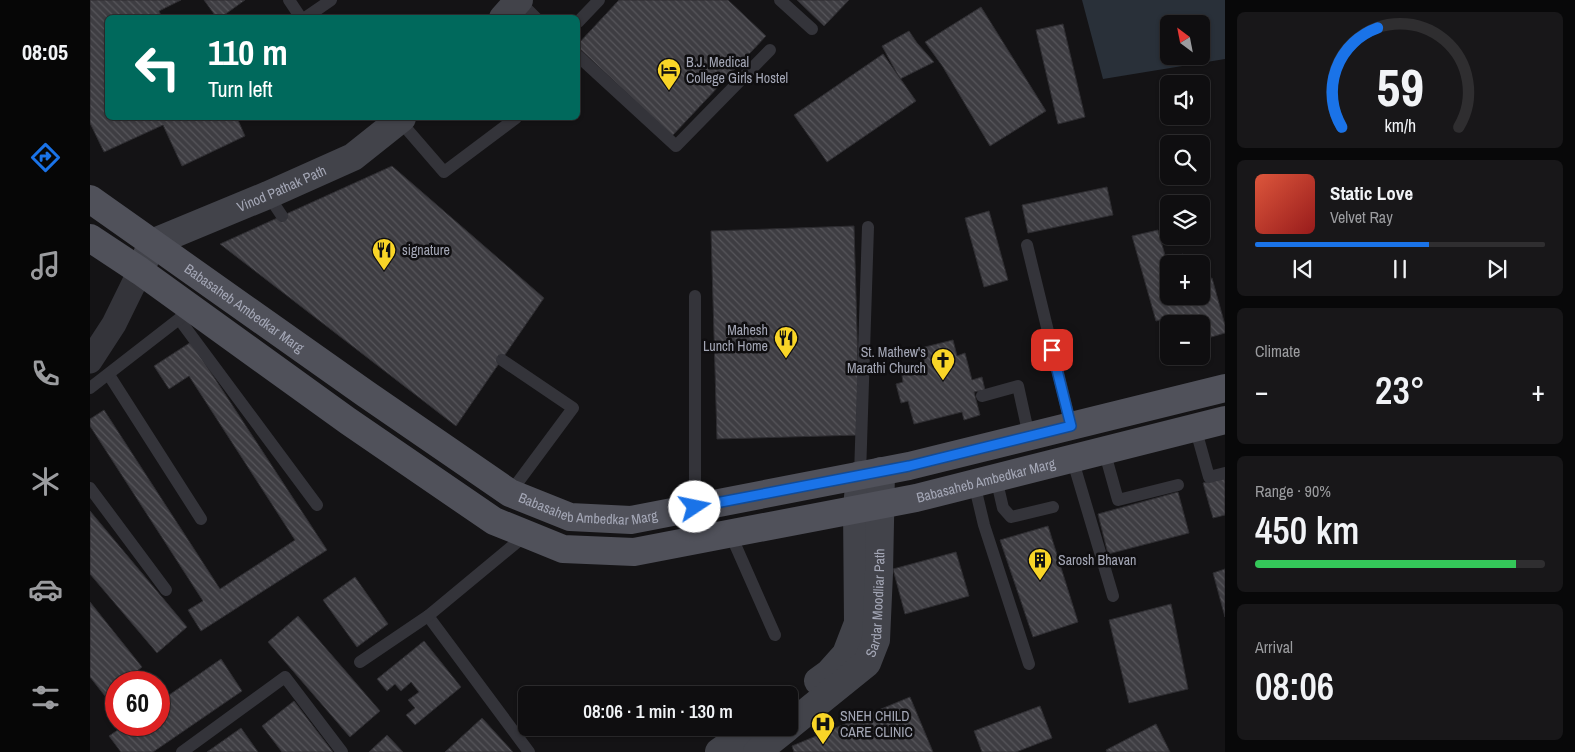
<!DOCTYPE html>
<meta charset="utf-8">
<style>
body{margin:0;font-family:"Archivo Narrow",sans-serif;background:#181719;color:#f1f3f6;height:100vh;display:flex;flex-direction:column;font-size:19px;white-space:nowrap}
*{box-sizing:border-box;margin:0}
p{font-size:16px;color:#9b9c9f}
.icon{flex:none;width:28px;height:28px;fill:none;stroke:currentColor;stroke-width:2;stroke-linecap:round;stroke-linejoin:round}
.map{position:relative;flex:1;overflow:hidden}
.side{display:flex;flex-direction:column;gap:12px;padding:12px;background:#080809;width:350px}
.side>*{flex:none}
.banner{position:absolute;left:15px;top:15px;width:475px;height:105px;border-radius:8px;box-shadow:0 1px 4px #0004,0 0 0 1px #2f2e30;background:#00695c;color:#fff;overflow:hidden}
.needle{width:32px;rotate:328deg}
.fabs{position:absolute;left:1070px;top:15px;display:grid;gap:10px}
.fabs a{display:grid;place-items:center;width:50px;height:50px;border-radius:8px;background:#0f0e10;box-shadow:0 1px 4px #0004,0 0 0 1px #2f2e30;font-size:25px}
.speed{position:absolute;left:15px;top:671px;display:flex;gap:10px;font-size:25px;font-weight:700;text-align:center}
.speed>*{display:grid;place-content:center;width:65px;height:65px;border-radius:50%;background:#0f0e10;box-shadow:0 1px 4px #0004,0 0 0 1px #2f2e30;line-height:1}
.speed .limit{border:8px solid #d22;background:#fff;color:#111}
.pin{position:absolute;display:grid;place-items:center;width:42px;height:42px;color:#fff;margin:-21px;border-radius:10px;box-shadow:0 2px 8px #0006}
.me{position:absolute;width:55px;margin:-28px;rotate:79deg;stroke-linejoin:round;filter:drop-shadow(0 0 4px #0008)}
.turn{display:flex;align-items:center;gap:18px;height:105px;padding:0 20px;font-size:22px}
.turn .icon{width:65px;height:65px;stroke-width:2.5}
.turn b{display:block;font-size:35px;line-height:42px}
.big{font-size:38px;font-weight:600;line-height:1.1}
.side .tile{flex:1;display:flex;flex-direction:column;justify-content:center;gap:8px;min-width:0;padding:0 18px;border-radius:8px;background:#181719}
.side .dial{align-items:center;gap:0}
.dial svg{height:130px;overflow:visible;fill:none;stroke:#2f2e30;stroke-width:7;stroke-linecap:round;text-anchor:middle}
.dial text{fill:#f1f3f6;stroke:none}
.song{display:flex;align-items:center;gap:15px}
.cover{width:60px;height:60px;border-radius:8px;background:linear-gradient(135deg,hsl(10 70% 55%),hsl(0 70% 35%))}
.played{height:5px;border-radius:2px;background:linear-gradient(90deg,#1a73e8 60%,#2f2e30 60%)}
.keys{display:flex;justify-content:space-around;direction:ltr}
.heat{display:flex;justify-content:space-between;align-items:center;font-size:28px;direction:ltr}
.charge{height:8px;border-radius:4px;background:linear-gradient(90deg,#34c759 90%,#2f2e30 0)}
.trip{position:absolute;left:428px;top:686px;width:280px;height:50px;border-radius:8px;background:#0f0e10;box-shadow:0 1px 4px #0004,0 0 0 1px #2f2e30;font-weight:600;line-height:50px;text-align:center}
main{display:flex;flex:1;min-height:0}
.tab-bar{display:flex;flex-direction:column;width:90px;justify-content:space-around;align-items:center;background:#060606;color:#9b9c9f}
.tab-bar .icon{width:35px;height:35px}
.tab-bar .active{color:#1a73e8}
.tab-bar b{font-size:22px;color:#f1f3f6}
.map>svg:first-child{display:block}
.water{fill:#293039;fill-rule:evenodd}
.building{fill:url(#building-back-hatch);stroke:#2e2d31}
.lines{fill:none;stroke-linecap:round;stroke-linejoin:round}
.lane{stroke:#34343a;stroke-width:12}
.street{stroke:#34343a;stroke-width:25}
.secondary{stroke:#42434a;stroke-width:28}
.primary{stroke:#50515a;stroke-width:28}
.route-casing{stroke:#114b97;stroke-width:12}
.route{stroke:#1a73e8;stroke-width:9}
.labels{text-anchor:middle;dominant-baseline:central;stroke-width:5;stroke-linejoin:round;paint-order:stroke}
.poi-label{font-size:14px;fill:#a4a7b6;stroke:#0f0e10;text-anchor:start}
.street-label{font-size:14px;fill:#a4a7b6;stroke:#0f0e10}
</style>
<main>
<nav class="tab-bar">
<b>08:05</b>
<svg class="icon active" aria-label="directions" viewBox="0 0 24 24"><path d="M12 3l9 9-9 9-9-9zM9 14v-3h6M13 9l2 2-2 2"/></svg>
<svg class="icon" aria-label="music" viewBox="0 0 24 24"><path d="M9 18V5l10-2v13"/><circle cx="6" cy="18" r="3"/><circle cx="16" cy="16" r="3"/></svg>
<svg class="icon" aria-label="phone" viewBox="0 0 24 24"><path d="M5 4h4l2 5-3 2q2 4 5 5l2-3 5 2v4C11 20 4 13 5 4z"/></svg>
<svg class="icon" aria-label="climate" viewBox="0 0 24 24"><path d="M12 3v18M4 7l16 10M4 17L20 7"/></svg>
<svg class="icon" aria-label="car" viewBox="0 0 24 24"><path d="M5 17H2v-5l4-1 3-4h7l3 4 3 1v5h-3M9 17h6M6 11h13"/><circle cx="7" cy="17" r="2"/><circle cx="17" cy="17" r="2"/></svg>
<svg class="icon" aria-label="filters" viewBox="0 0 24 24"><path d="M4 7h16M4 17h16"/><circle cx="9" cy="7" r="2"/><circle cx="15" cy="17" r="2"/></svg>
</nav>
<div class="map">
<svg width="1135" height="752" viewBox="0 0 1135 752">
<defs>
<pattern id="building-back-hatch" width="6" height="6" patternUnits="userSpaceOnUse" patternTransform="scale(1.25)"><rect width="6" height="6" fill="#3e3d42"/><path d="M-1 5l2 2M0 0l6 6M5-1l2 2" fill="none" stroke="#57565b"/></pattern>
</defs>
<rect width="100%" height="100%" fill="#141315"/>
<!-- water -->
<path class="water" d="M992 0H1135V59L1013 79ZM1079 24H1111V56H1079Z"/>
<!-- building -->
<g class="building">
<polygon points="0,0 91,0 69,11 72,18 18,18 18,118 147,118 155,136 92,166 73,125 14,152 0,123"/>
<polygon points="114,0 155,0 130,18 127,18"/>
<polygon points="529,0 638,0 676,36 582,136 488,47 488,44"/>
<polygon points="707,0 759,0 734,26"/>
<polygon points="891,7 956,111 900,146 853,67 835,42"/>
<polygon points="973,24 995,117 968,124 946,30"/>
<polygon points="819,31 827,43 844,62 810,79 792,46"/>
<polygon points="793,54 826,101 737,162 704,115"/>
<polygon points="302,166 454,298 366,426 130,244"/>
<polygon points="1017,187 1023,215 938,233 932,205"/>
<polygon points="899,211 918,280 894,287 875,218"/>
<polygon points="764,226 770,435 627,439 621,231"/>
<polygon points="1068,230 1076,259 1093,254 1095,264 1079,264 1079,296 1111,296 1111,281 1122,278 1135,325 1135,333 1111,340 1111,324 1083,324 1081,317 1066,321 1042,236"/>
<polygon points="863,340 867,356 875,353 882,380 892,377 895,390 884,392 890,415 874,420 872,412 824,424 818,401 811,403 806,384 813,382 811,370 835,364 831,348"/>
<polygon points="101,342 237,550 111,631 98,610 113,601 0,426 0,419 14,410 130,589 205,540 99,376 79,389 64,366"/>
<polygon points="1135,477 1135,515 1123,518 1113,483"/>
<polygon points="1088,492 1099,533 1018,554 1008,514"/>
<polygon points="0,511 97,627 67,653 0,574"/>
<polygon points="958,526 988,622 943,637 910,540"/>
<polygon points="866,552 879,596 815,614 803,569"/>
<polygon points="1135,569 1135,617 1123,573"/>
<polygon points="265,577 298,624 267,647 233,600"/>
<polygon points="0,602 52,667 33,682 26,682 26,688 15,696 0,677"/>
<polygon points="1081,604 1098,689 1039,703 1019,620"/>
<polygon points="208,616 290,711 260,737 178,642"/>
<polygon points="334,641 371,687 325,725 316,715 325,708 318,700 329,692 321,682 311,691 305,684 297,691 287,679"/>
<polygon points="131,659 152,691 63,752 31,752 19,736 35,725 69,725 69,702"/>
<polygon points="820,697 843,752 704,752 702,746"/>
<polygon points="204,701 243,752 192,752 172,726"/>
<polygon points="950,706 962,738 926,752 892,752 884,731"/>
<polygon points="392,718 423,752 355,752"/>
<polygon points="1066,724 1080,752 1017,752 1016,750"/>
<polygon points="151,728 168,752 117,752"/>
<polygon points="297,735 313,752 279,752"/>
</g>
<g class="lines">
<!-- lane -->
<g class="lane">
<polyline points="199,0 211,18"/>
<polyline points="428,0 446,18"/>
<polyline points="690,0 722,29"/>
<polyline points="215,18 241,0"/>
<polyline points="488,22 509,0"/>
<polyline points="488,56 586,146 680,50"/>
<polyline points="309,120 354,172 426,118"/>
<polyline points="178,195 192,216"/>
<polyline points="937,245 981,426"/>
<polyline points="89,319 227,505"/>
<polyline points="412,360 483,408 420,493"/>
<polyline points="19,375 111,519"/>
<polyline points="0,388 89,319 95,313"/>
<polyline points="892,396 928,386 939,436"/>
<polyline points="1105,427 1119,477 1135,473"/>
<polyline points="1014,450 1028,500 1088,485"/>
<polyline points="982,458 1023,596"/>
<polyline points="770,475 778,227"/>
<polyline points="906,478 913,508 921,517 963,507"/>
<polyline points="884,483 894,525 939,664"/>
<polyline points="0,488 76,590"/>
<polyline points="605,507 605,296"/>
<polyline points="640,533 685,635"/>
<polyline points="338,616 439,752"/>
<polyline points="270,662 338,616 437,534"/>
<polyline points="92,752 195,677 252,752"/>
</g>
<!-- street -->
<polyline class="street" points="0,361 24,324 50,271"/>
<!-- secondary -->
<g class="secondary">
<polyline points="413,18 429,0"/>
<path id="s1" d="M50 271 62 243 178 195 263 157 312 118"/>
<polyline points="728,681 739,673 756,654 768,623 767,508 770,475"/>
<path id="s2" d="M699 726 777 663 786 640 789 573 791 471"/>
<polyline points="629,752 663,728"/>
<polyline points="667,752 697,728"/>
</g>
<!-- primary -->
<g class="primary">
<path id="s3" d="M0 199 276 394 420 493 480 517 541 520 819 466 1135 388"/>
<path id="s4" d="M0 238 50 271 258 421 404 521 473 549 544 552 826 498 1135 420"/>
</g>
</g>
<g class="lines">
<!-- route casing -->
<g class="route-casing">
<polyline id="route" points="605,507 819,466 981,426 962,350"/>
</g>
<!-- route -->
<use href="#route" class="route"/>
</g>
<!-- icons -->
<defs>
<g id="hotel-pin" transform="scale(1.25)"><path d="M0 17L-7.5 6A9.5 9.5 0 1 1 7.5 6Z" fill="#f9d527" stroke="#0f0e10"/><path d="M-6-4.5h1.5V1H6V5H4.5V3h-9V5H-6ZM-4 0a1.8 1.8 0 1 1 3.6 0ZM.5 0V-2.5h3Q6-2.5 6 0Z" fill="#111"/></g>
<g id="restaurant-pin" transform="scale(1.25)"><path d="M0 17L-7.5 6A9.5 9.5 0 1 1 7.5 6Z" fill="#f9d527" stroke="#0f0e10"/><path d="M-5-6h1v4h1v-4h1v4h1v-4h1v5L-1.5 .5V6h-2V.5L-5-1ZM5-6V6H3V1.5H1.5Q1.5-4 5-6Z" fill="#111"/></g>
<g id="church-pin" transform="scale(1.25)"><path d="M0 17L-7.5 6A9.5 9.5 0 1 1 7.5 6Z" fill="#f9d527" stroke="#0f0e10"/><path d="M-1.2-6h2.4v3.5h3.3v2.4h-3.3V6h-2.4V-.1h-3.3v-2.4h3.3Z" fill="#111"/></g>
<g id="building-pin" transform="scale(1.25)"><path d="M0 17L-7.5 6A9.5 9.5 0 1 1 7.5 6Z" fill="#f9d527" stroke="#0f0e10"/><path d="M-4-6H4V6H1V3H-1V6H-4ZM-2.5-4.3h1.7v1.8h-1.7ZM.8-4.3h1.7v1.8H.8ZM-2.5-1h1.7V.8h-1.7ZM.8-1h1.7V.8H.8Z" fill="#111"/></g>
<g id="hospital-pin" transform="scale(1.25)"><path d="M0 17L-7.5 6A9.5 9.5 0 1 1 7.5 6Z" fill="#f9d527" stroke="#0f0e10"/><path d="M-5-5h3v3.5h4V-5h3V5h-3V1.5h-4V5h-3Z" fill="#111"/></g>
</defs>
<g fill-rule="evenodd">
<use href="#hotel-pin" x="579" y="70"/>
<use href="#restaurant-pin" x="294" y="250"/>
<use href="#restaurant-pin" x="696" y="338"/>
<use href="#church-pin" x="853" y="360"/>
<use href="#building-pin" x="950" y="560"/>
<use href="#hospital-pin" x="733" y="724"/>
</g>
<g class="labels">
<!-- poi labels -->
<g class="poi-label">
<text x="596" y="62">B.J. Medical<tspan x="596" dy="16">College Girls Hostel</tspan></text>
<text x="312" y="250">signature</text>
<text x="678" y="330" text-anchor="end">Mahesh<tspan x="678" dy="16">Lunch Home</tspan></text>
<text x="836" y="352" text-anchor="end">St. Mathew's<tspan x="836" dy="16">Marathi Church</tspan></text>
<text x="968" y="560">Sarosh Bhavan</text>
<text x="750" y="716">SNEH CHILD<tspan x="750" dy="16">CARE CLINIC</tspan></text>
</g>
<!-- street labels -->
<g class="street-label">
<text stroke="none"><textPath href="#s1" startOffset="171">Vinod Pathak Path</textPath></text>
<text stroke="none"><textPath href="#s3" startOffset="189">Babasaheb Ambedkar Marg</textPath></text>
<text stroke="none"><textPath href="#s4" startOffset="998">Babasaheb Ambedkar Marg</textPath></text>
<text stroke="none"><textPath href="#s3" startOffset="594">Babasaheb Ambedkar Marg</textPath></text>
<text stroke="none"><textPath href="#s2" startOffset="162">Sardar Moodliar Path</textPath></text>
</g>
</g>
</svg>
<div class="fabs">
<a><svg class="needle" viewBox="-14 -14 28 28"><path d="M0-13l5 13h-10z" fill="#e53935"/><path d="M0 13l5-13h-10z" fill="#9b9c9f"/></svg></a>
<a><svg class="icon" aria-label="sound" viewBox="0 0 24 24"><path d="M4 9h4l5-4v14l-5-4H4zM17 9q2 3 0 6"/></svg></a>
<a><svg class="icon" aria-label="search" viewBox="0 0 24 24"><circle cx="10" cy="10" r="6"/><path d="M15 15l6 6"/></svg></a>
<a><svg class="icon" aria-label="layers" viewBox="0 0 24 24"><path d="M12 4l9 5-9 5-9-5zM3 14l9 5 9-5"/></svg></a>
<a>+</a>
<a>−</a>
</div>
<div class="speed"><div class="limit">60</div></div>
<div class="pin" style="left:962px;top:350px;background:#d93025"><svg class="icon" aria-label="arrive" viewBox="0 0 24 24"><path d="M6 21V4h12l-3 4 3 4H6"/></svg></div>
<svg class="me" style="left:605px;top:507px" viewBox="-20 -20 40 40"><circle r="19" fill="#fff"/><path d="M0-13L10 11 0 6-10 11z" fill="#1a73e8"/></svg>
<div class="trip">08:06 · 1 min · 130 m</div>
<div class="banner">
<div class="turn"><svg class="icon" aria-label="left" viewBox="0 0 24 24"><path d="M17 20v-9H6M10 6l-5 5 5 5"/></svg><div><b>110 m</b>Turn left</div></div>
</div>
</div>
<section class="side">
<div class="tile dial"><svg viewBox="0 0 100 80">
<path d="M14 69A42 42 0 1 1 86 69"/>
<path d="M14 69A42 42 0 0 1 36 8" stroke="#1a73e8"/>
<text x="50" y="56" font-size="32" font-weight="700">59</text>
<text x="50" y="72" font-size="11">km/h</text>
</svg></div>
<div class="tile">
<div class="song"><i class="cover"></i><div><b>Static Love</b><p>Velvet Ray</p></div></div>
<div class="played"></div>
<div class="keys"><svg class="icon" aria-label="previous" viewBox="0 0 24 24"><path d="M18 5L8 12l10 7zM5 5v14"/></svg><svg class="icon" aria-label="pause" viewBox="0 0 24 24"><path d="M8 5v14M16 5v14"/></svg><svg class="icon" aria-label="next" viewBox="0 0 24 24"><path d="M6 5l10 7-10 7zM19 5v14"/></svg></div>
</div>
<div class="tile"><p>Climate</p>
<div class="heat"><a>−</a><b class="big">23°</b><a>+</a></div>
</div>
<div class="tile"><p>Range · 90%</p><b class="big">450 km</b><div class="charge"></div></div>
<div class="tile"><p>Arrival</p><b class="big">08:06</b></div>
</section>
</main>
